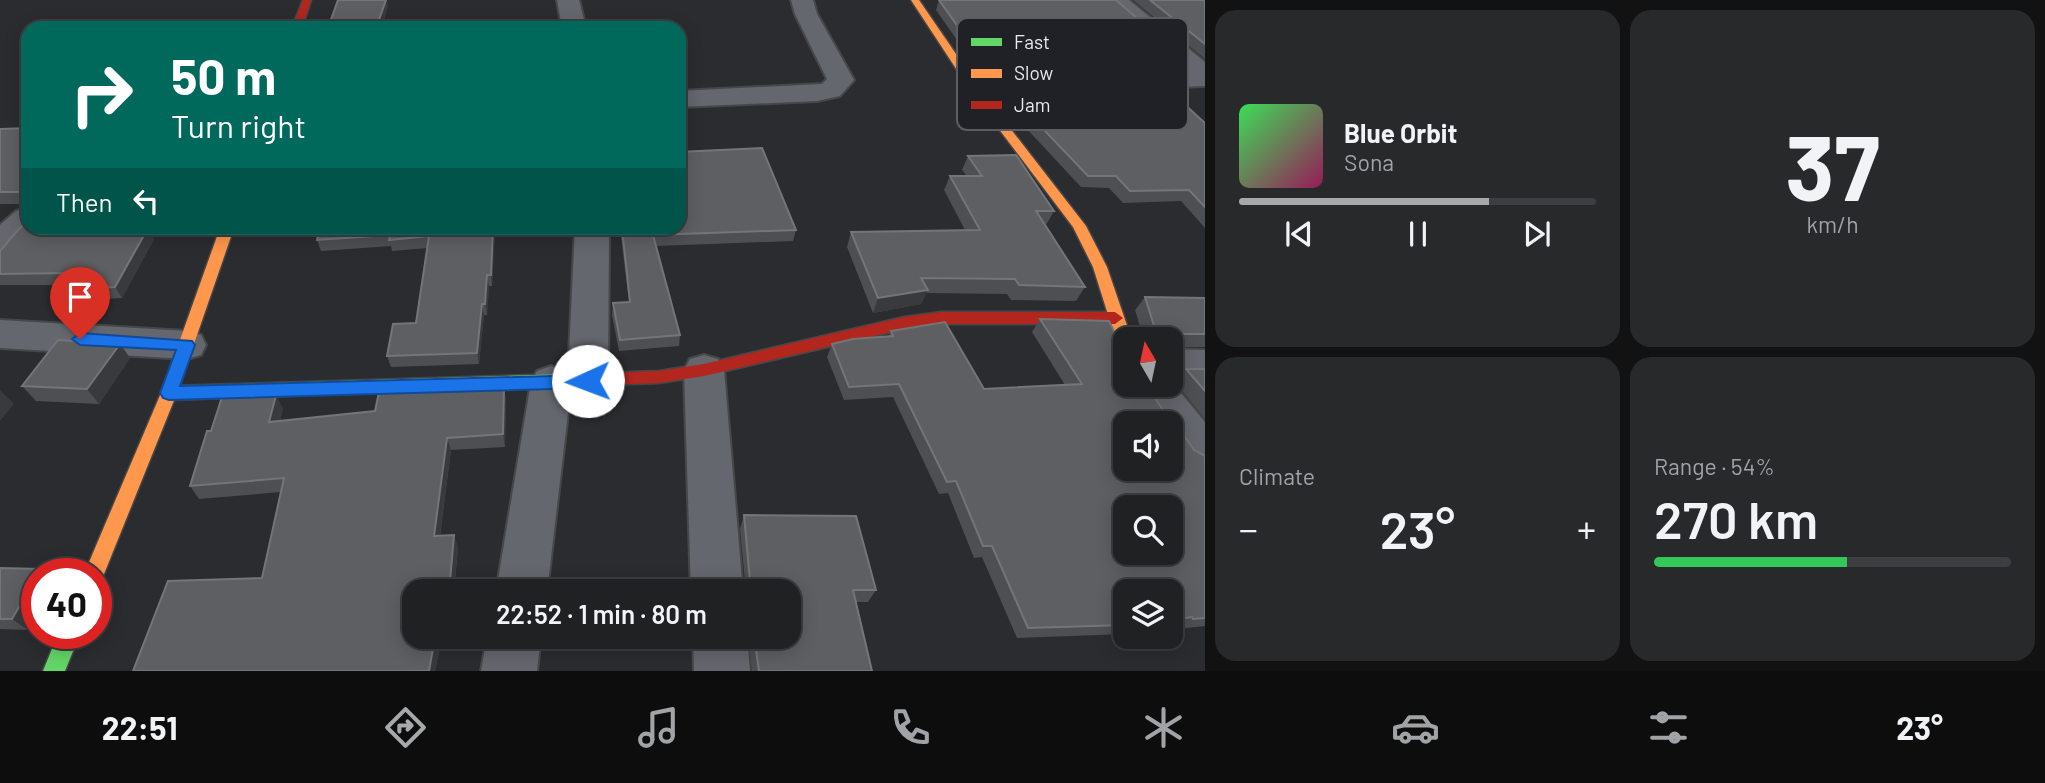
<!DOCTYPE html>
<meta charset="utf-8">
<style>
body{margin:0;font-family:Barlow,sans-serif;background:#28292b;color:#f1f3f6;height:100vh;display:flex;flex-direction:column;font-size:26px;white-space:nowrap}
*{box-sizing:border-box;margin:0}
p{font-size:23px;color:#a2a3a6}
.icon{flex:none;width:38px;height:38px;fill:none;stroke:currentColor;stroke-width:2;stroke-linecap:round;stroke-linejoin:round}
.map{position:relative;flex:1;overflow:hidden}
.sheet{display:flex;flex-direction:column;gap:10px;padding:10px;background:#121213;width:840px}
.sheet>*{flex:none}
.top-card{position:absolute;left:21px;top:21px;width:665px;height:214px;border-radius:21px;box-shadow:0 4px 18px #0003,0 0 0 2px #3d3e41;background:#00695c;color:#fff;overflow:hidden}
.needle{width:46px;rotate:351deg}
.controls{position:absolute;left:1113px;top:327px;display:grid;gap:14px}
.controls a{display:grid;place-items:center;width:70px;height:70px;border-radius:14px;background:#202123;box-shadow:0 4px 18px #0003,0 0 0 2px #3d3e41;font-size:35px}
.speed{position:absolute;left:21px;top:558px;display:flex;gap:14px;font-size:35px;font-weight:700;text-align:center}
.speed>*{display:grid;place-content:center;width:91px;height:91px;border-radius:50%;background:#202123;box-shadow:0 4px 18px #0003,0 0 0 2px #3d3e41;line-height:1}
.speed .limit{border:10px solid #d22;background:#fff;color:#111}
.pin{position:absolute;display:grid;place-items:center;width:60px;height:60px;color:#fff;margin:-72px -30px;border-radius:50% 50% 50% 0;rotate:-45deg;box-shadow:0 0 7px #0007}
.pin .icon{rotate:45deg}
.me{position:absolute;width:77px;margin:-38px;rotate:268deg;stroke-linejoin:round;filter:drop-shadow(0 0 5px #0008)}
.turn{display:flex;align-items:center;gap:24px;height:147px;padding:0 35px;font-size:32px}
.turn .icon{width:91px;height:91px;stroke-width:2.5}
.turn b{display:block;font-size:49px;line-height:60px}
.then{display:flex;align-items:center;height:66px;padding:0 35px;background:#0003;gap:14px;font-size:26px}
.big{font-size:52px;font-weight:600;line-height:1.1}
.sheet .tile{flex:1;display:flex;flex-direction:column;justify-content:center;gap:10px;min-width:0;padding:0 24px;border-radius:21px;background:#28292b}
.sheet .dial{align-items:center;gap:0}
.dial b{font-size:91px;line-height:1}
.song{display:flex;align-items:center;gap:21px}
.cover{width:84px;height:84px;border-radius:10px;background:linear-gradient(135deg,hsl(130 70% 55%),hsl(330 70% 35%))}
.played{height:7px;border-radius:4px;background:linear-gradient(90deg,#a6a8aa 70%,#3d3e41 70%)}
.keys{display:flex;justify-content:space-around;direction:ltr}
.heat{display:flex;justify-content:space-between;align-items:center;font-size:38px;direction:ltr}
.charge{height:10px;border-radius:5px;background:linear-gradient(90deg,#34c759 54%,#3d3e41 0)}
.sheet .tiles{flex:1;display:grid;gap:10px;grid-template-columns:repeat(2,1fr)}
.trip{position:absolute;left:402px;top:579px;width:399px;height:70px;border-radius:21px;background:#202123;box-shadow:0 4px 18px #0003,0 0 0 2px #3d3e41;font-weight:600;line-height:70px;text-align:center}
.tabs{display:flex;height:112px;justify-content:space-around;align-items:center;background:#0d0d0e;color:#a2a3a6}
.tabs .icon{width:49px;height:49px}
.tabs .on{color:#a6a8aa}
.tabs b{font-size:32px;color:#f1f3f6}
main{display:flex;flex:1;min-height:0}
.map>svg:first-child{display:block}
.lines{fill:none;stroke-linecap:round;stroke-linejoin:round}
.street-casing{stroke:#464749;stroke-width:4}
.fast-casing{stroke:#464749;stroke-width:3}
.slow-casing{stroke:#464749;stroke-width:3}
.jam-casing{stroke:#464749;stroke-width:3}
.street{fill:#64676d;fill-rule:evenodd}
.fast{fill:#63d668;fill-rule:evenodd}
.slow{fill:#ff974d;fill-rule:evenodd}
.jam{fill:#b3261e;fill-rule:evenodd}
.wall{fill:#4e4f52}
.shaded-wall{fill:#383a3d}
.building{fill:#5e5f62;stroke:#747578;stroke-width:2;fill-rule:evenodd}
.route{fill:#1a73e8;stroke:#114b97;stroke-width:2}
.key{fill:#202126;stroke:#5c5d62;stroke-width:2}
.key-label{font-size:19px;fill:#e9eaed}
</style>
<main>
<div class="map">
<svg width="1205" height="671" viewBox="0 0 1205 671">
<rect width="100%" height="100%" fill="#2a2c2f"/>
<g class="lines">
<!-- street casing -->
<g class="street-casing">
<g id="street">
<polygon points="557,0 579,0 586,28 562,28"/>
<polygon points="791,0 813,0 817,14 854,80 840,96 817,101 679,107 679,91 822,84 827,79 795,14"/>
<polygon points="1105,0 1129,0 1205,62 1205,86 975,95 966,93 962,87 966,81 975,79 1185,71"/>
<polygon points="28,208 28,228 37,228 12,251 0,254 0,225 16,211"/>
<polygon points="575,228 609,228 608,381 602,392 588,397 574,392 571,387 547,592 496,592 531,382 537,371 551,366 565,371 568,375"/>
<polygon points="0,320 187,331 201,335 206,345 201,355 187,359 0,348"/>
<polygon points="1171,349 1205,350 1205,380 1171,379"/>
<polygon points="704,355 718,359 724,370 743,592 691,592 684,370 690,359"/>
<path d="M1171 381 1205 422V473C1180 464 1171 449 1171 424H1156L1130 385H1171Z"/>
<polygon points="487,637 541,637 537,671 481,671"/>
<polygon points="693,637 747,637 750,671 694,671"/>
</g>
</g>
<!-- fast casing -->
<g class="fast-casing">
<g id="fast">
<polygon points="600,373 606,374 608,379 606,384 600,385 169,400 163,398 161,393 163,388 169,386"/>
<polygon points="58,634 80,634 65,671 43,671"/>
</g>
</g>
<!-- slow casing -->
<g class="slow-casing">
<g id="slow">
<polygon points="911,0 919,0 982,92 1086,226 1107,267 1132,340 1125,340 1125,345 1118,344 1116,340 1093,267 1073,227 974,96"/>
<polygon points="220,228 234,228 177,393 104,574 101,581 96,583 96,574 84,574 161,393"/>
</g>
</g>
<!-- jam casing -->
<g class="jam-casing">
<g id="jam">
<polygon points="303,0 311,0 302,28 292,28"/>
<polygon points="941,312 1115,312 1123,318 1115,324 941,324 904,329 704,376 659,383 600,385 594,384 592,379 594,374 600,373 659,371 704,364 904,317"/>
</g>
</g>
<!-- street -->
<use href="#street" class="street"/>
<!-- fast -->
<use href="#fast" class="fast"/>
<!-- slow -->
<use href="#slow" class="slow"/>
<!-- jam -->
<use href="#jam" class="jam"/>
</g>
<!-- wall -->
<g class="wall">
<polygon points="939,0 1184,59 1178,69 982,76 936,10"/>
<polygon points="1133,0 1203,0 1205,1 1205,59"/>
<polygon points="1002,86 1205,123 1205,228 1181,201 1123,203 1109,188 1081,187 997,97"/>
<polygon points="28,128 28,204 0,204 0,129"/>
<polygon points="968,156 1054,211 1046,225 1085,287 1076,301 1011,300 1007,294 926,293 921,304 873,313 847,247 851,232 965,230 944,190 950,176 967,176 962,170"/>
<polygon points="28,228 139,228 154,239 122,298 65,301 57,290 60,285 0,285 0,251"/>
<polygon points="320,228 495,228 492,286 489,286 487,315 484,315 479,364 391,367 387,356 416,323 427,248 392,251 391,246 321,251 317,240"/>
<polygon points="620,228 679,228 796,230 793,241 656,246 680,335 679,346 619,351 612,315 613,303 629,302"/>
<polygon points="1145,297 1205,298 1205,347 1179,347 1180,370 1171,380 1171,340 1130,340 1138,330 1141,330 1135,310"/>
<polygon points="1040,319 1125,385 1165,413 1185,437 1194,450 1205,456 1205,626 1178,629 1177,627 1171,628 1171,592 1125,592 1125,634 1017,638 982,557 974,558 948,493 939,494 893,397 844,400 827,357 832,344 888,337 891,331 984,389 1065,385 1032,332"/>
<polygon points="120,344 130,358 99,404 36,401 22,386"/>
<polygon points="1186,369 1205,369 1205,419 1175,382"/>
<polygon points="504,388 506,401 505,447 451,450 440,536 458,547 454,592 415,592 415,637 449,637 449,641 441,642 435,671 133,671 262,578 281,492 199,499 190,486 283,408 280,421 375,411"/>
<polygon points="744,515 876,590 868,602 856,602 872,671 752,671 748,637 789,637 789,592 746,592 740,529"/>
<polygon points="0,568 28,630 0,629"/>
</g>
<!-- shaded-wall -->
<g class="shaded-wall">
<polygon points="386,0 387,0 388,7 382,28 376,28"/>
<polygon points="148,228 154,239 122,298 115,287"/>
<polygon points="493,228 495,228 492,286 491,275"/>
<polygon points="487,275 489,286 487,315 485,304"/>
<polygon points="928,290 921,304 873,313 878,298"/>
<polygon points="482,304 484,315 479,364 477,353"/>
<polygon points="120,344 130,358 99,404 87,389"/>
<polygon points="504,388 506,401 505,447 503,434"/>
<polygon points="0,390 14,404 0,421"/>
<polygon points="276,395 283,408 277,435 269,422"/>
<polygon points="447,438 451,450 438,548 434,536"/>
<polygon points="454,535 458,547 454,592 449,592"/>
<polygon points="41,569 48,574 38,574"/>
<polygon points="37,576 37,614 28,630 12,619"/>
<polygon points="435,637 438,637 441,642 435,671 429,671"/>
</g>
<!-- building -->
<g class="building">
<polygon points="338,0 386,0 376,28 328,28"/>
<polygon points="939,0 1116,0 1184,59 986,66"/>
<polygon points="1150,0 1203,0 1205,1 1205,44"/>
<polygon points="1158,80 1205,123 1205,207 1189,190 1130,191 1116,176 1088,176 1002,86"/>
<polygon points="28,128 28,192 0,192 0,129"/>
<polygon points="762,148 796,230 653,235 680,335 620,340 613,303 630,302 622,228 679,228 679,152"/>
<polygon points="1016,155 1054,211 1036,211 1085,287 1019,285 1015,279 921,278 928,290 878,298 851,232 980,230 950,176 982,176 968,156"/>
<polygon points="28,221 28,228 128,228 127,229 148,228 115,287 57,290 67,273 0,274 0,251 17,231"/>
<polygon points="320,228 493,228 491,275 487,275 485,304 482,304 477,353 387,356 393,324 416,323 429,236 389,240 390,235 317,240"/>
<polygon points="1145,297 1205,298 1205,334 1182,334 1179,336 1180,370 1171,370 1171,340 1138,340 1138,330 1155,329"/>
<path d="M1040 319 1109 321 1117 338 1125 341V385H1146L1165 413 1180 414 1185 437 1194 450 1205 456V618L1193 619 1192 617 1171 620V592H1125V625L1028 628 992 546H983L956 481 947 482 899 384 849 387 832 344 853 339 893 336 891 331 945 322 984 389 1082 384ZM1125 424H1171V469H1125ZM1125 508H1171V553H1125Z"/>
<polygon points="58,340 120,344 87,389 22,386"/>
<polygon points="1186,369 1205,369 1205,391"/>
<polygon points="504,388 503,434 447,438 434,536 454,535 449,592 415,592 415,637 435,637 429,671 133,671 168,581 262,578 284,478 190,486 207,431 211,431 222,397 276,395 269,422 375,411 379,392"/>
<polygon points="744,515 856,516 876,590 853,590 872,671 759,671 754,637 789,637 789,592 751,592"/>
<polygon points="0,568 41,569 12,619 0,619"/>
</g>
<!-- route -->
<polygon class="route" points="80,333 192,341 195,345 180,386 588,375 594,377 597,381 594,386 588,388 169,400 163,398 160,393 176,350 80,345 72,339"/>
<!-- legend -->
<rect x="957" y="18" width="231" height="112" rx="10" class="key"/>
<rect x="971" y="38" width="31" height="8" fill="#63d668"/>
<rect x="971" y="69" width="31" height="9" fill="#ff974d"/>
<rect x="971" y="101" width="31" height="8" fill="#b3261e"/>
<g class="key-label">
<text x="1014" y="49">Fast</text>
<text x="1014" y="80">Slow</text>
<text x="1014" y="112">Jam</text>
</g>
</svg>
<div class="controls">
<a><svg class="needle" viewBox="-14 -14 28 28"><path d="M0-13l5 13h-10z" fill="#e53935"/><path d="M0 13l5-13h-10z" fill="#a2a3a6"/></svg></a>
<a><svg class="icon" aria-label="sound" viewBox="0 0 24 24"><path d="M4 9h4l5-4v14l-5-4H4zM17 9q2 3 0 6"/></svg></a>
<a><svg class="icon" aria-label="search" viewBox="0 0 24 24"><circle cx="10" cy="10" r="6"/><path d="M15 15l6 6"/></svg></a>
<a><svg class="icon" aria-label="layers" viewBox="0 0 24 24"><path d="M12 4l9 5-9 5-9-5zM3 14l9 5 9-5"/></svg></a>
</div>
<div class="speed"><div class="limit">40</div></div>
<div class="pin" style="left:80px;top:339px;background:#d93025"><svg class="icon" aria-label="arrive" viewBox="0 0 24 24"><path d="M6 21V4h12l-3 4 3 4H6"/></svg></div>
<svg class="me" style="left:588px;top:381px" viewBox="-20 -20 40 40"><circle r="19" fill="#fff"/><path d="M0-13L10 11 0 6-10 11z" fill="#1a73e8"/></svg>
<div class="trip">22:52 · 1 min · 80 m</div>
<div class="top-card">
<div class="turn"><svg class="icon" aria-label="right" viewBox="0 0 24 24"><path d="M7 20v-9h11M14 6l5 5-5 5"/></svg><div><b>50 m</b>Turn right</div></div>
<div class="then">Then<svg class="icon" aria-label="left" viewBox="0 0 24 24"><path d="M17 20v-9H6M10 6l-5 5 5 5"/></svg></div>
</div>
</div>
<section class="sheet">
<div class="tiles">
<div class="tile">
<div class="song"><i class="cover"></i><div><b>Blue Orbit</b><p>Sona</p></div></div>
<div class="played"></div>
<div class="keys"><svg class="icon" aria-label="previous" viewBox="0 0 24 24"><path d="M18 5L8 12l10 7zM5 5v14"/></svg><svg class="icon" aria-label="pause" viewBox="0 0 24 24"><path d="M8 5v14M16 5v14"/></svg><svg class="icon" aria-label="next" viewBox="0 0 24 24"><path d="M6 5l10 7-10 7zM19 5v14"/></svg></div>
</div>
<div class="tile dial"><b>37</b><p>km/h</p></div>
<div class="tile"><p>Climate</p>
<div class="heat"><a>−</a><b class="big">23°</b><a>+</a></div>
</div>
<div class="tile"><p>Range · 54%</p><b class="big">270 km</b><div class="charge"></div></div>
</div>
</section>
</main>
<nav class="tabs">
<b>22:51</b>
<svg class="icon on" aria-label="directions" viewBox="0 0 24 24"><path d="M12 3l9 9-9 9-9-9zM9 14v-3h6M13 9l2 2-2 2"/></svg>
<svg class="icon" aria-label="music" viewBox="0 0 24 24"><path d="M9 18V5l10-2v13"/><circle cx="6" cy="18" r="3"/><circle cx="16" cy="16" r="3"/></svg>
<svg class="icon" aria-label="phone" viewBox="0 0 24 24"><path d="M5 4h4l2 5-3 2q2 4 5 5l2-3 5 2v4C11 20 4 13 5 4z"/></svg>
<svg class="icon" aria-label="climate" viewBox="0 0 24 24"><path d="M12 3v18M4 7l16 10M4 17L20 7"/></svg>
<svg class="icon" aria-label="car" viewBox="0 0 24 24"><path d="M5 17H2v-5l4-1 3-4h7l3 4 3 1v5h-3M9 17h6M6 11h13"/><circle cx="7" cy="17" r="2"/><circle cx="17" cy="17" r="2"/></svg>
<svg class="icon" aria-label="filters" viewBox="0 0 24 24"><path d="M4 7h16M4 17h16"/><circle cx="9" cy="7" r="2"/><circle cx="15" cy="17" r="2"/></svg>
<b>23°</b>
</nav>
